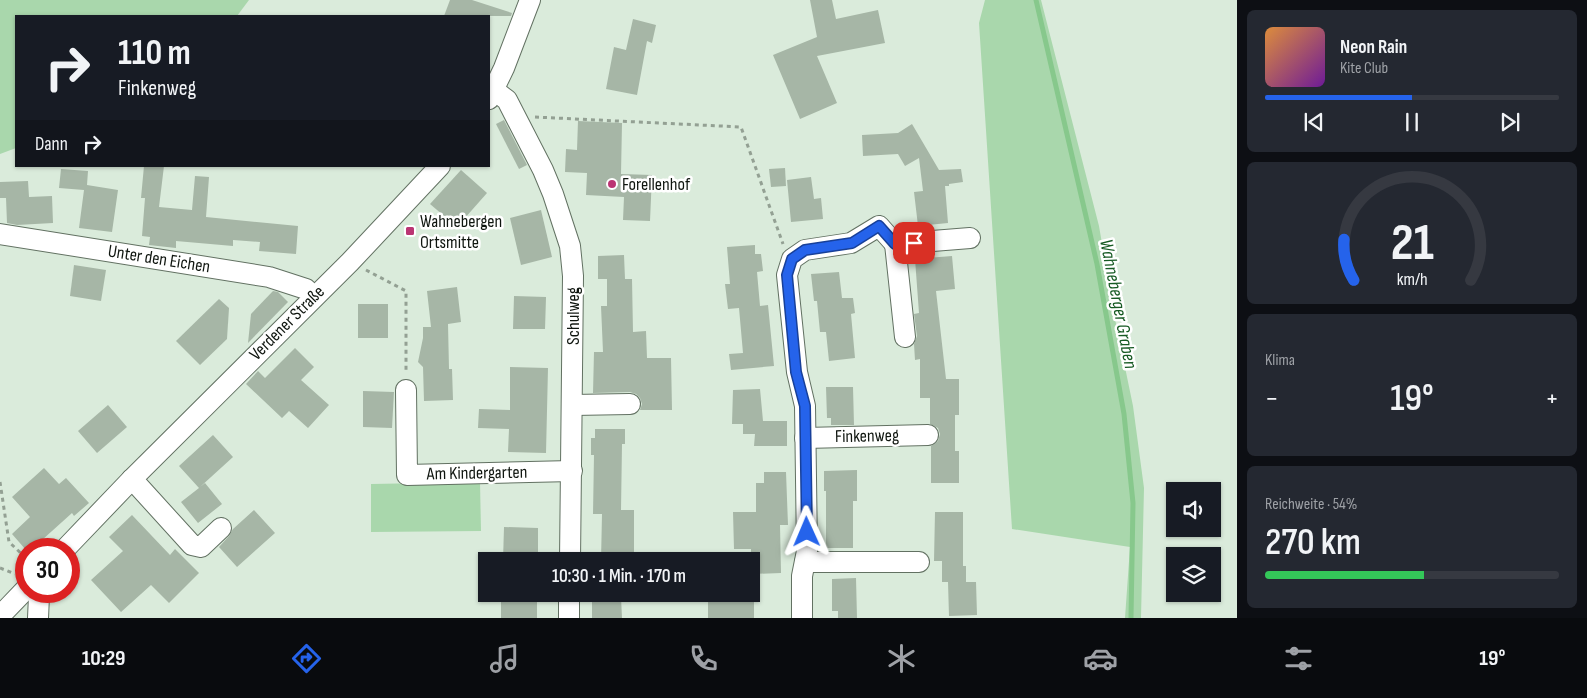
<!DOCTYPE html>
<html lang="de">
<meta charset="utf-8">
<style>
body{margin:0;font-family:"Sofia Sans Condensed",sans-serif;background:#242831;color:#f1f3f6;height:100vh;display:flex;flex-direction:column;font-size:19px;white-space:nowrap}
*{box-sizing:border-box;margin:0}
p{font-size:16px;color:#9ea1a6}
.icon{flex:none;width:28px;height:28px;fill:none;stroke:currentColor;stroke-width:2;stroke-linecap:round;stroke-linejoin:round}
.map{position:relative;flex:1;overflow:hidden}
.panel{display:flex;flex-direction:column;gap:10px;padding:10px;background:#0d0f14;width:350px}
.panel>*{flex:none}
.banner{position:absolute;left:15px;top:15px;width:475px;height:152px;border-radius:0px;box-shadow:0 1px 4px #0004;background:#171b24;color:#f1f3f6;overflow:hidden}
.fabs{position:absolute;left:1166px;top:482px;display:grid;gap:10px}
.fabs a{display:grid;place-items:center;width:55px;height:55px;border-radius:0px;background:#171b24;box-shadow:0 1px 4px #0004;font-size:25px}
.speed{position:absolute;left:15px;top:538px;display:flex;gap:10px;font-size:25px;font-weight:700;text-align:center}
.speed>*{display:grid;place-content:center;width:65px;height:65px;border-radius:50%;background:#171b24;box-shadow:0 1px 4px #0004;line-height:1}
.speed .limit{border:8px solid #d22;background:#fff;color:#111}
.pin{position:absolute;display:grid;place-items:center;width:42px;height:42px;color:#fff;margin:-21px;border-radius:10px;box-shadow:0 2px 8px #0006}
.me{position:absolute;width:55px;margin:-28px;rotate:359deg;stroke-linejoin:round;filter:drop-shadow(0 0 4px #0008)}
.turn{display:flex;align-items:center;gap:18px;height:105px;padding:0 20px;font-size:22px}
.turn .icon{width:65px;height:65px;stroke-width:2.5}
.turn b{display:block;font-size:35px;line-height:42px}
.then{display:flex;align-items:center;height:48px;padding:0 20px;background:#0003;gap:10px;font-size:19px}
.big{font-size:38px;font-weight:600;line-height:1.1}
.panel .widget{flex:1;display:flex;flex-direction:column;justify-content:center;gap:8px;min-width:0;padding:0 18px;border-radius:8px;background:#242831}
.panel .dial{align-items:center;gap:0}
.dial svg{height:130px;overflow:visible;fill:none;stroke:#363941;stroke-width:7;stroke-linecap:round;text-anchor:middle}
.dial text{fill:#f1f3f6;stroke:none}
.song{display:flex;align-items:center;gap:15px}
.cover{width:60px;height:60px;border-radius:8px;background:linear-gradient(135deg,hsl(30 70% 55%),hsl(280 70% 35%))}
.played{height:5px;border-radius:2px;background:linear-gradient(90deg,#2563eb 50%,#363941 50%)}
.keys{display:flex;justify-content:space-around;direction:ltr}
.heat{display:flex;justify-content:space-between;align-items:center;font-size:28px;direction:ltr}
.charge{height:8px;border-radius:4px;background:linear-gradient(90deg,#34c759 54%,#363941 0)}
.trip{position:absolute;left:478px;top:552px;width:282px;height:50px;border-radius:0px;background:#171b24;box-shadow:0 1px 4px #0004;font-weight:600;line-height:50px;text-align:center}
.menu{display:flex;height:80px;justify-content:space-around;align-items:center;background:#090b0e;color:#9ea1a6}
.menu .icon{width:35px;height:35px}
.menu .on{color:#2563eb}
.menu b{font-size:22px;color:#f1f3f6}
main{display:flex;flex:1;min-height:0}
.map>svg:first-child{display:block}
.green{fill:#a9d7ac}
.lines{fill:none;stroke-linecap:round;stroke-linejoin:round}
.stream{stroke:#87c88c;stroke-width:5}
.building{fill:#a6b6a6}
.minor-casing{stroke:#627162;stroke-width:22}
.path{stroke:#93a093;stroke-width:3;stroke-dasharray:4 4;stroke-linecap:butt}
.minor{stroke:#fff;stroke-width:20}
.route-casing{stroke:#184099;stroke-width:12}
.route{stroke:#2563eb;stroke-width:9}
.poi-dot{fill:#bb3473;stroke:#fff;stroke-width:2}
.labels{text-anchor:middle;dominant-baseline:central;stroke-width:5;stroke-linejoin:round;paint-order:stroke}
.poi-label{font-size:18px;fill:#0f150f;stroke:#fff;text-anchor:start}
.street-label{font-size:18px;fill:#0f150f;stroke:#fff}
.water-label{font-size:19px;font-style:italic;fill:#165a23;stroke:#fff}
</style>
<main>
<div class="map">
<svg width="1237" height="618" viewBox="0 0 1237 618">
<rect width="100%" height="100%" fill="#daebdb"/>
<!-- green -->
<g class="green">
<polygon points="0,0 249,0 237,16 16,16 16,148 0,154"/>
<polygon points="985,0 1041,0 1099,226 1114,314 1133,406 1144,488 1141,618 1125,618 1130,547 1012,529 979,23"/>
<polygon points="480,482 481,531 371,532 371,484"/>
</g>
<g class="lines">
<!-- stream -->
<polyline class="stream" points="1036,0 1097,264 1124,414 1133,503 1131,618"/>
</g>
<!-- building -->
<g class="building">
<polygon points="450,0 472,0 512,13 511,16 444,16"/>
<polygon points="810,0 832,0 836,19 878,10 885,43 817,56 837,103 800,119 773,55 817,37"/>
<polygon points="633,19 656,25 652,43 647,41 637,95 606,89 614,47 626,50"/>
<polygon points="504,120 527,165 519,169 496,124"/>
<polygon points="578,121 622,123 621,174 652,175 650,221 623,220 624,197 586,195 587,173 565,172 566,149 577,150"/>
<polygon points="912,124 939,170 961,169 963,182 949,184 949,186 945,186 948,223 918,226 914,192 923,191 919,158 905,166 898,154 863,156 862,135 898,133"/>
<polygon points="144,166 164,166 159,207 192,210 195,176 209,177 206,217 298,226 296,254 259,251 260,242 233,240 233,246 176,241 176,248 149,245 150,237 142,236 145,198 141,198"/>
<polygon points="785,168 786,186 771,187 769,169"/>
<polygon points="61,169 88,171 87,185 118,190 112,232 79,228 84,190 59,188"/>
<polygon points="461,170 487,193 457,227 430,204"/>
<polygon points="811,177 814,199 821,198 823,219 791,222 787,180"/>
<polygon points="28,181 29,197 52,196 53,223 17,225 7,223 6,198 0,198 0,182"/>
<polygon points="541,210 552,257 521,265 510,218"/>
<polygon points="755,245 755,254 761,254 763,271 757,272 760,306 768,305 774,366 731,370 729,354 743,353 739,308 728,309 725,284 730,284 727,247"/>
<polygon points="624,255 625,279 632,279 633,332 646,331 647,358 671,358 672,410 640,410 642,404 640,398 636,394 630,392 593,393 594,352 603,352 601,306 607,306 607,279 598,279 598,256"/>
<polygon points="952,256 955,289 936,291 946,379 959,379 959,415 955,415 955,451 959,451 959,483 931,483 931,446 938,441 940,434 938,428 930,424 930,398 920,398 920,359 915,360 914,344 917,336 914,314 919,313 915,259"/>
<polygon points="74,265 106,270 101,301 70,296"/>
<polygon points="839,272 842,298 853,298 855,313 851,314 855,358 829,361 826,332 820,332 817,301 814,301 811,274"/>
<polygon points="457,287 461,322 448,324 449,369 452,369 453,400 424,401 423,367 418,362 423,338 423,327 431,327 427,291"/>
<polygon points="273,291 278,292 288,302 248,343 251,314"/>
<polygon points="514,296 546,297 545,329 513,329"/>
<polygon points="219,299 229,308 227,339 200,365 176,341"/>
<rect x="358" y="304" width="30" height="34"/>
<polygon points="295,348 314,367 301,380 329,405 308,428 289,411 282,418 246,384 258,371 265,378"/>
<polygon points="510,367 548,368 546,453 508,452 509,429 478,428 479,409 510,410"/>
<polygon points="826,387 853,387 854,425 831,425 831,418 827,418"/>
<polygon points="760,389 763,421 787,421 787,446 754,446 755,434 743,434 743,424 732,424 733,390"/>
<polygon points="363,391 394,392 392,428 363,427"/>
<polygon points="108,405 127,427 97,453 78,431"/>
<polygon points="595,429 625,429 625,444 622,444 621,510 634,510 634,555 622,555 622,561 601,561 602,514 593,514 594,455 591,455 591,438 595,438"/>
<polygon points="213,435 233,457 200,487 205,483 222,504 198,523 181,502 199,488 179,466"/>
<polygon points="44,468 59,484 66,478 89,503 74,516 72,513 32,549 26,550 12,534 30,517 12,497"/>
<polygon points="857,470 857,501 853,501 853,548 826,548 826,491 824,491 824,471"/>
<polygon points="764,472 786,472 788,525 780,525 781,573 751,574 751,549 734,549 733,512 756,512 756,483 764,483"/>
<polygon points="254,510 275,533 237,567 219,547 229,536 233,529"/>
<polygon points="935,512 963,512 963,566 966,566 966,582 976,582 977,615 949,616 948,582 942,582 942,561 934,561"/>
<polygon points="132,515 170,555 175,549 199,573 169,603 151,585 121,612 91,580 123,551 109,537"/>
<polygon points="504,527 538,528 538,561 503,561"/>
<polygon points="856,578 857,618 838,618 838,611 832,611 832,579"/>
<rect x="501" y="594" width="36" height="24"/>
<rect x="708" y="594" width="46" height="24"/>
<polygon points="621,597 622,618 592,618 592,598"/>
</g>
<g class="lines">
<!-- minor casing -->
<g class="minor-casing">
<g id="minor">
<polyline points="494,90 507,100 543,170 553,194 570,246 573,276 570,561"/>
<polyline points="489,99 504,68 530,0"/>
<polyline points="0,234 269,277 306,289 314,297"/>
<polyline points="895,244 905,337"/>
<polyline points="406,390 407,475 572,471"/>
<polyline points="573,405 630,404"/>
<polyline points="805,438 928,435"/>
<polyline points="132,479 192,545 201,547 221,528"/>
<polyline points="65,549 132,479 350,262 440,166"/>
<polyline points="805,562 919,562"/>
<polyline points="35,591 39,596 38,618"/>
<polyline points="0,616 26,589"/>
<polyline points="569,618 569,594"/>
<polyline points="802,618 802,576 807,551 805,406 797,372 787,275 792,259 805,250 851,243 879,226 895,244 970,238"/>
</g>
</g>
<!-- path -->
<g class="path">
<polyline points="535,117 741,127 783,244"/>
<polyline points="366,270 406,291 406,372"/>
<polyline points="0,482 9,542 26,558"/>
<polyline points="0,568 15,574"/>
</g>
<!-- minor -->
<use href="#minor" class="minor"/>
</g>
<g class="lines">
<!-- route casing -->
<g class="route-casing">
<polyline id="route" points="807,532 805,406 796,372 787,275 792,259 805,250 852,243 879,226 895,244 914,243"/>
</g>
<!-- route -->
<use href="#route" class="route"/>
</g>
<!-- markers -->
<g class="poi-dot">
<circle cx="612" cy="184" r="5"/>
<rect x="405" y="226" width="10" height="10" rx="2.5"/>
</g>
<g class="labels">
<!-- poi labels -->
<g class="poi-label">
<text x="622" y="184">Forellenhof</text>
<text x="420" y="221">Wahnebergen<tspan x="420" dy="21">Ortsmitte</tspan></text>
</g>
<!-- street labels -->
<g class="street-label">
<text transform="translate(159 259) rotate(9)">Unter den Eichen</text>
<text transform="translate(573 316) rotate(-90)">Schulweg</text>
<text transform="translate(287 323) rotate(-45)">Verdener Straße</text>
<text transform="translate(867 436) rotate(-1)">Finkenweg</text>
<text transform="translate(477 473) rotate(-1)">Am Kindergarten</text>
</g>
<!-- water labels -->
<g class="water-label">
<text transform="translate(1118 304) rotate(79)">Wahneberger Graben</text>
</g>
</g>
</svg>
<div class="fabs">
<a><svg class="icon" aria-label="sound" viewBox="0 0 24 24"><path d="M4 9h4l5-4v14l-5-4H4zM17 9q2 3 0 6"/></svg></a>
<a><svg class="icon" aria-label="layers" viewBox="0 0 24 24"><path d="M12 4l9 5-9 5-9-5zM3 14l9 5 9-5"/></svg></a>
</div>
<div class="speed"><div class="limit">30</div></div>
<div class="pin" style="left:914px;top:243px;background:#d93025"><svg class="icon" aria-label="arrive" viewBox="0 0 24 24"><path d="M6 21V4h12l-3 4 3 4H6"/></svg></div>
<svg class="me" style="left:807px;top:532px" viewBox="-20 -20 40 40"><path d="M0-17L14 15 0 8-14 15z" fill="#2563eb" stroke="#fff" stroke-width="4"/></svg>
<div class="trip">10:30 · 1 Min. · 170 m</div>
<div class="banner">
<div class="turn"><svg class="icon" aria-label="right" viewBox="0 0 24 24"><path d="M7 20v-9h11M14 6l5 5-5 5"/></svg><div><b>110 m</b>Finkenweg</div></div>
<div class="then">Dann<svg class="icon" aria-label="right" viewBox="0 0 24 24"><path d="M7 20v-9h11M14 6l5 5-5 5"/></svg></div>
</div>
</div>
<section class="panel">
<div class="widget">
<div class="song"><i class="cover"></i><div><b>Neon Rain</b><p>Kite Club</p></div></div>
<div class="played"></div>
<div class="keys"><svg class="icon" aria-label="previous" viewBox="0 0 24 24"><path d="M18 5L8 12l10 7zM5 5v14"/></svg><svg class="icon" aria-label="pause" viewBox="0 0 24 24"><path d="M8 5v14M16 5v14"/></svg><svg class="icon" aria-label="next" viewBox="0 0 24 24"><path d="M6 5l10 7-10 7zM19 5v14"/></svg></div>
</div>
<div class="widget dial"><svg viewBox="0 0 100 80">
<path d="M14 69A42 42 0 1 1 86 69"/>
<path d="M14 69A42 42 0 0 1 8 44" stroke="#2563eb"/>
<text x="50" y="56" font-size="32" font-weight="700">21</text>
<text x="50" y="72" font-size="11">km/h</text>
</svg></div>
<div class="widget"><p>Klima</p>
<div class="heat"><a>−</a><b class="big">19°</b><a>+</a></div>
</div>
<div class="widget"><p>Reichweite · 54%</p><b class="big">270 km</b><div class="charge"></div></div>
</section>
</main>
<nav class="menu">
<b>10:29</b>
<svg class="icon on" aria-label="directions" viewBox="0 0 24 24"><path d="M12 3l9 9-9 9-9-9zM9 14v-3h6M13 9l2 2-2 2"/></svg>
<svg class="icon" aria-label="music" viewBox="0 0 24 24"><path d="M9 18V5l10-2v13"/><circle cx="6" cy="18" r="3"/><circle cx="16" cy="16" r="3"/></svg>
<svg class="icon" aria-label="phone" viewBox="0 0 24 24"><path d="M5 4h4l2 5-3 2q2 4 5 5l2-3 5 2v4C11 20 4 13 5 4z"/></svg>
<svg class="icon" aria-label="climate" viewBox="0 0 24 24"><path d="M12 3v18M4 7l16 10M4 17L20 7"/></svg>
<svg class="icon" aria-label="car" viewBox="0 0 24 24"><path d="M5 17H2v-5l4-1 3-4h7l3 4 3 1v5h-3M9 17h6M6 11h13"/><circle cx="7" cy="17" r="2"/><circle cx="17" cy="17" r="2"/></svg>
<svg class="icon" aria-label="filters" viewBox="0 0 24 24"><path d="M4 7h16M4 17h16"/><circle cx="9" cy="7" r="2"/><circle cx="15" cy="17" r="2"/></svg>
<b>19°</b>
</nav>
